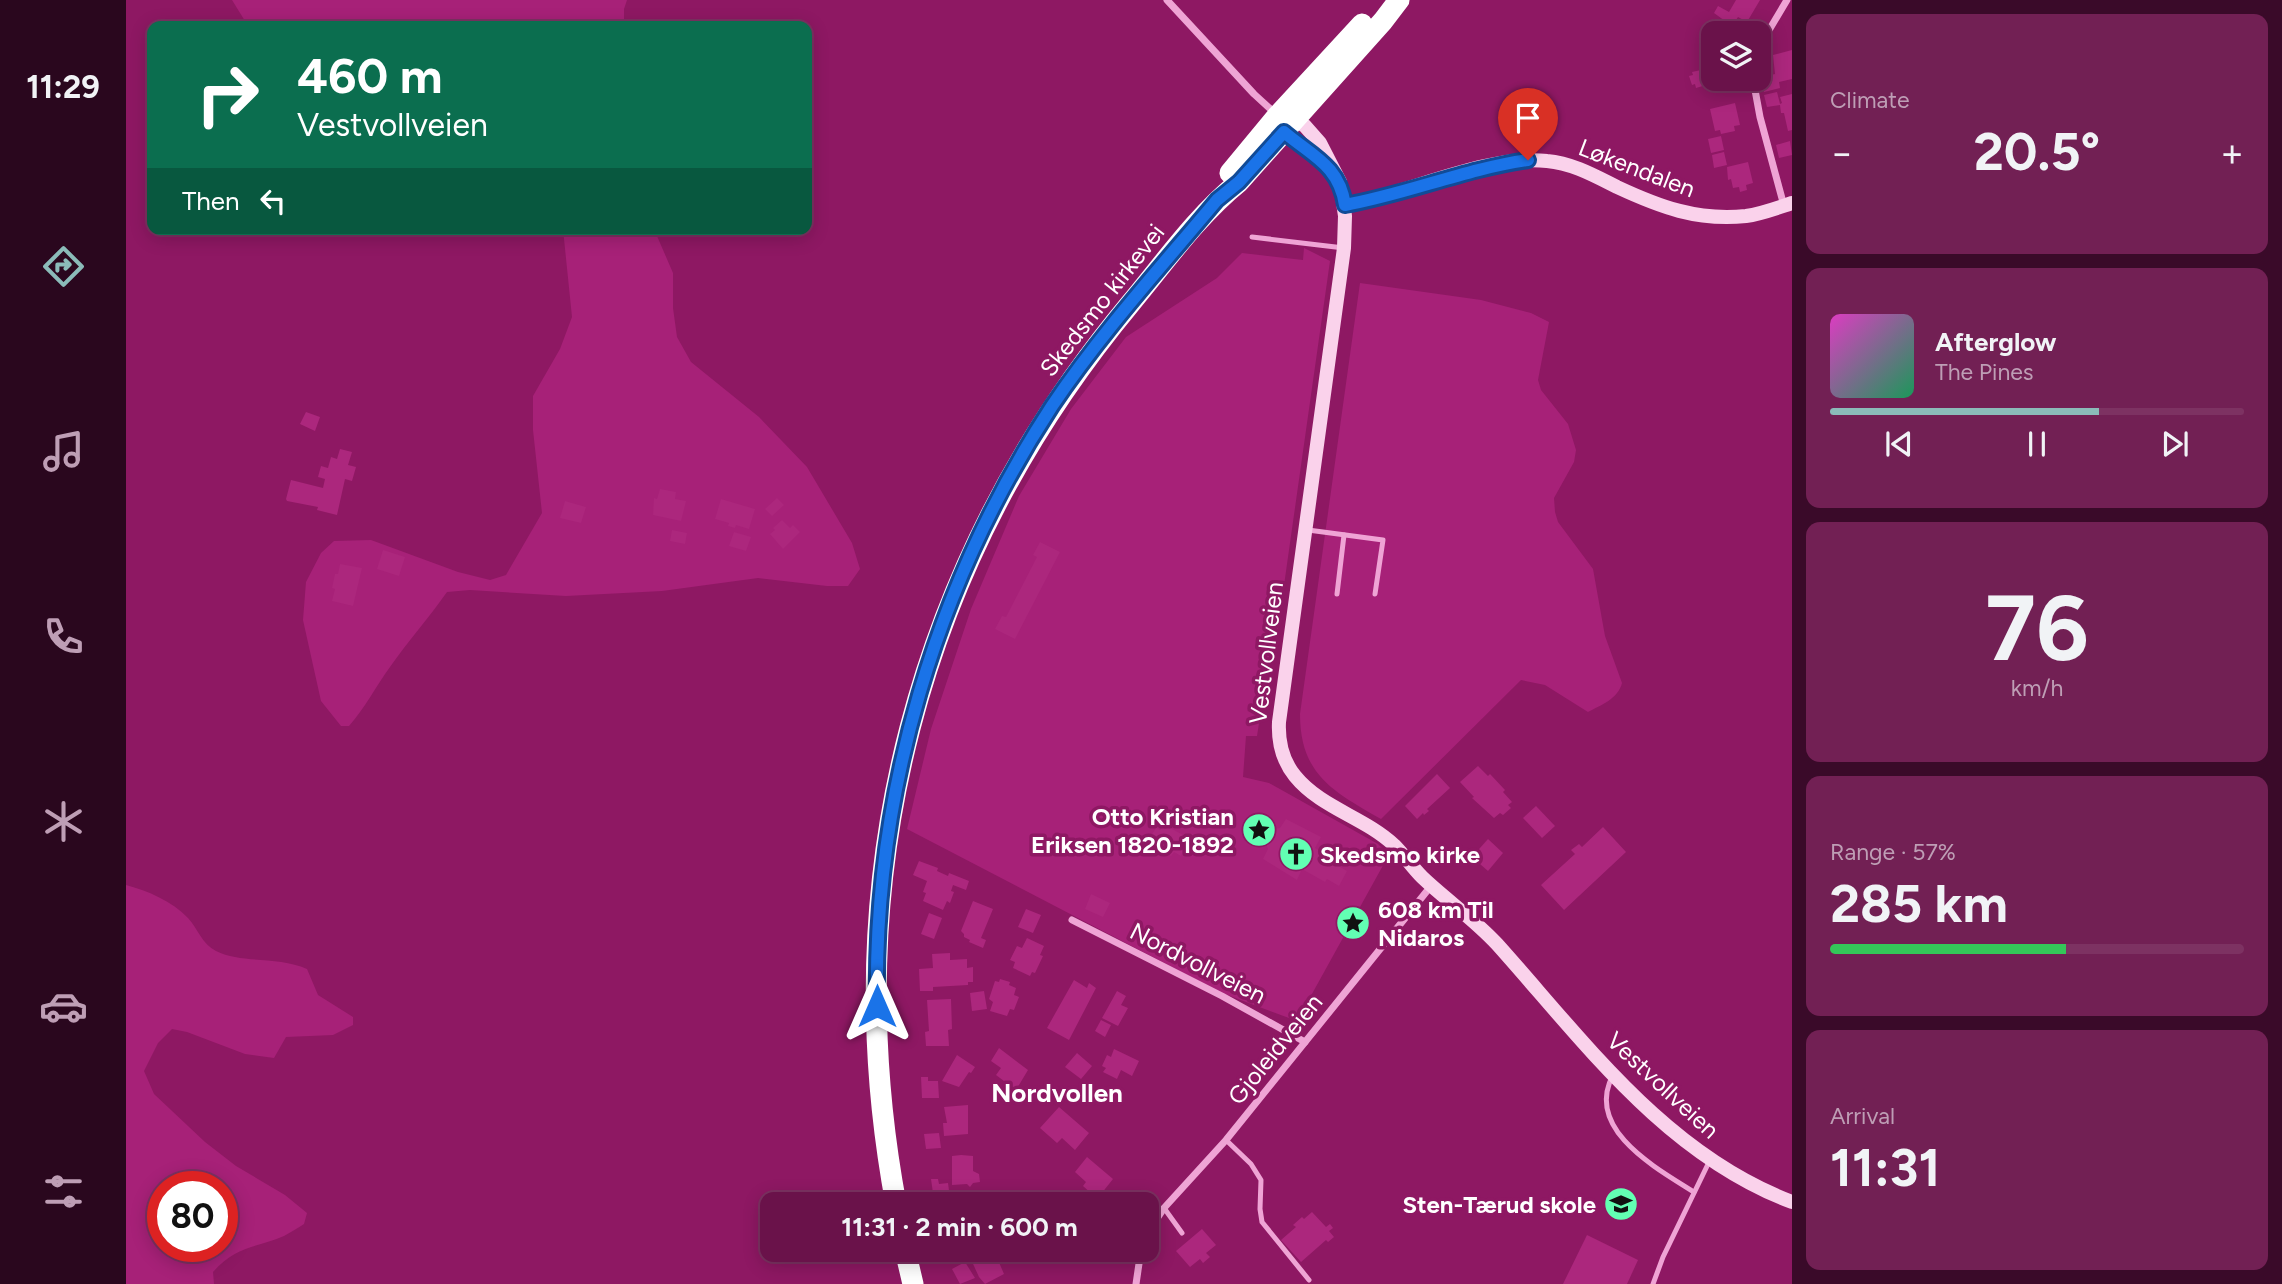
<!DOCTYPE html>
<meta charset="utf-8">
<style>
body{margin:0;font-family:Figtree,sans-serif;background:#722054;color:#f1f3f6;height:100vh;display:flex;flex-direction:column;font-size:26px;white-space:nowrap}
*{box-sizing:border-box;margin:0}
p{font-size:23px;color:#be9eb5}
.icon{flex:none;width:38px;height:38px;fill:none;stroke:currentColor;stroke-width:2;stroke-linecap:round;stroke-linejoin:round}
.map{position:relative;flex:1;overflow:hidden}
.sheet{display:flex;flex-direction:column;gap:14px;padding:14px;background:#3a0a29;width:490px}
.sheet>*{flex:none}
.banner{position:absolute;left:21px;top:21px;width:665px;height:214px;border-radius:14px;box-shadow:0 4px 18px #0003,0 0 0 2px #7d3262;background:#0b6e4f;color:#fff;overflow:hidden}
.tools{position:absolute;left:1575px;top:21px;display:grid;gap:14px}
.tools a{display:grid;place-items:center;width:70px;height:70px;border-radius:14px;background:#6a124a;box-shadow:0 4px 18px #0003,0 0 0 2px #7d3262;font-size:35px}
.speed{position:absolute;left:21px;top:1171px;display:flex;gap:14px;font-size:35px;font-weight:700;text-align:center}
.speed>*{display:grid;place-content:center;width:91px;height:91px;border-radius:50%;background:#6a124a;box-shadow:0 4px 18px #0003,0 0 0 2px #7d3262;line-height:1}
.speed .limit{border:10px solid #d22;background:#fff;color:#111}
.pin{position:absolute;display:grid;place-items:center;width:60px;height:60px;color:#fff;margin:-72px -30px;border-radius:50% 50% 50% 0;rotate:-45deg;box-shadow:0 0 7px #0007}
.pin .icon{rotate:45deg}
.me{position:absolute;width:77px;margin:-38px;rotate:0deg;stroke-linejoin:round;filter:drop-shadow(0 0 5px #0008)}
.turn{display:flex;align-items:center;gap:24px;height:147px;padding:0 35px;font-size:32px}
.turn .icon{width:91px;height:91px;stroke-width:2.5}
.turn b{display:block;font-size:49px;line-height:60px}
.then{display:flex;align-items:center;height:66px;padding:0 35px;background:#0003;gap:14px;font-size:26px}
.big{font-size:52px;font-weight:700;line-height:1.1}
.sheet .tile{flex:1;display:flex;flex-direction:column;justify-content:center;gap:10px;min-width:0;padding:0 24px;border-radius:14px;background:#722054}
.sheet .dial{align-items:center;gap:0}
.dial b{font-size:91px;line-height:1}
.song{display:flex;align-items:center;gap:21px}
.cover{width:84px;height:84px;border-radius:10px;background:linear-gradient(135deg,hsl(310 70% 55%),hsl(150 70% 35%))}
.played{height:7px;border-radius:4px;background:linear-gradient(90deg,#8bbbb9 65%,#7d3262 65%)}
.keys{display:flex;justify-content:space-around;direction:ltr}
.heat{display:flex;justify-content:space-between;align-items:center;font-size:38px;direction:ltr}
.charge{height:10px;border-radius:5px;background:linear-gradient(90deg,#34c759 57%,#7d3262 0)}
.trip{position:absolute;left:634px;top:1192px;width:399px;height:70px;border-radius:14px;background:#6a124a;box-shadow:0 4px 18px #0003,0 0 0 2px #7d3262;font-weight:700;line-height:70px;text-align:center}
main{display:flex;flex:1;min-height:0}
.dock{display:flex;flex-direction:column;width:126px;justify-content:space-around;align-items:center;background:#2a071e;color:#be9eb5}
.dock .icon{width:49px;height:49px}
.dock .active{color:#8bbbb9}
.dock b{font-size:32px;color:#f1f3f6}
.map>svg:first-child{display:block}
.green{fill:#a72178;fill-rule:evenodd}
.building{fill:#ac277d}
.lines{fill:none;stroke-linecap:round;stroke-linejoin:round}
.lane{stroke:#efa4d5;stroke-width:5}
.street{stroke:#efa4d5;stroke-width:7}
.secondary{stroke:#fad2eb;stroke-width:14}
.highway{stroke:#fff;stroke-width:21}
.route-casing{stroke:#114b97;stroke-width:18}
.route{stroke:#1a73e8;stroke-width:12}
.labels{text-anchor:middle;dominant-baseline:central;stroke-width:7;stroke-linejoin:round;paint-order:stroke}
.street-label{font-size:24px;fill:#fff;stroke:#8e1863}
.poi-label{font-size:24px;font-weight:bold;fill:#fff;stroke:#8e1863;text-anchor:end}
.neighbourhood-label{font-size:26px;font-weight:bold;fill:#fff;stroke:#8e1863}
</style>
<main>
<nav class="dock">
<b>11:29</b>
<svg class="icon active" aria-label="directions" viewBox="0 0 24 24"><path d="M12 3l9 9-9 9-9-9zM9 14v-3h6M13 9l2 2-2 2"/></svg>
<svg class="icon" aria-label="music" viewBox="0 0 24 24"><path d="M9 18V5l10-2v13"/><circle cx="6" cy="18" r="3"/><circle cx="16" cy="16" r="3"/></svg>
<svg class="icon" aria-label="phone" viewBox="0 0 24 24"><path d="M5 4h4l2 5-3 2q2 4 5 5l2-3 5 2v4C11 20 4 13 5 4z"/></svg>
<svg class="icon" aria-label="climate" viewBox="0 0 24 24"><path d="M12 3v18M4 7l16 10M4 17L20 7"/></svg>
<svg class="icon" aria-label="car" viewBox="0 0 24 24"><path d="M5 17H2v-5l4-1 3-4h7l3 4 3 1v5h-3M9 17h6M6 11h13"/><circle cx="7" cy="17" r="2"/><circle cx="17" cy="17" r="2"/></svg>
<svg class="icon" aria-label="filters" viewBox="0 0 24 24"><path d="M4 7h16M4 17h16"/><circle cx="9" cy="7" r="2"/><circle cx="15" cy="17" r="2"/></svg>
</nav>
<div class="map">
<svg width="1666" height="1284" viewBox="0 0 1666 1284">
<rect width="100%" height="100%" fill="#8e1863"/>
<!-- green -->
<g class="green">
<polygon points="106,0 501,0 498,9 498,26 125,26 119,21"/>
<path d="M437 229H528L547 273V308L551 337 565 362 633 417 681 467 726 543 734 569 722 586H701L632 578 536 591 440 596 344 590 321 592C303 618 282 641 264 667 250 686 239 708 223 726H215L195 701 177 620 180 582 195 553 208 541 245 540 332 572 364 580 380 575 416 513 407 430V396L434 349 446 317Z"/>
<polygon points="1178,248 1204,261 1143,691 1138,691 1131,736 1120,736 1117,777 1143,783 1252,844 1257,849 1260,860 1171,1021 1096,993 781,829 805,729 845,609 893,496 945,409 1000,337 1091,278 1116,253 1177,260"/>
<path d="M1234 283 1355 300 1405 313 1423 322 1412 380 1415 390 1442 424 1450 450 1448 462 1428 498 1429 512 1432 522 1467 569 1479 636 1496 683C1492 699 1475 705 1462 712L1419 685 1395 680 1255 819C1208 792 1174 775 1174 714Z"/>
<path d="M0 885C22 891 46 901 62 918 72 929 76 944 90 951 116 964 153 956 181 969L192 995 227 1017V1025L207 1035 160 1037 148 1058 119 1054 61 1032 46 1029 32 1043 18 1071 28 1094 79 1142 110 1166 159 1195 181 1213 178 1224C172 1228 165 1232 158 1236 129 1248 110 1246 87 1272L88 1284H0ZM96 1186V1246H37V1186Z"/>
</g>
<!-- building -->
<g class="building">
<polygon points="1610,0 1634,0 1621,22 1612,17 1606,26 1588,13 1592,6 1603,12"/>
<polygon points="1666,50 1666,79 1653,82 1654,88 1638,92 1635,77 1649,74 1647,55"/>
<polygon points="1584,68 1587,83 1570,88 1569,84 1566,85 1563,76 1567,75 1566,72"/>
<polygon points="1651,92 1654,104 1656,103 1654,97 1666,94 1666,130 1662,131 1658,113 1655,113 1654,105 1641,107 1638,95"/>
<polygon points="1609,103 1614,125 1608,126 1609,131 1595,134 1594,130 1589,131 1584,109"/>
<polygon points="1595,136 1598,150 1585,153 1582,139"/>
<polygon points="1664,141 1666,155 1653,158 1650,145"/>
<polygon points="1598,152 1601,165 1588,168 1586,155"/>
<polygon points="1622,162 1627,183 1620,185 1621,190 1614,192 1613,187 1607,188 1605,179 1602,180 1601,167"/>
<polygon points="180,412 194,417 189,431 174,424"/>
<polygon points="214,449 226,452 222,465 230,467 226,481 219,479 211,515 191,510 192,507 161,501 160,499 165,480 197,488 199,479 192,477 195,466 202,468 205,457 211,459"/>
<polygon points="534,489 550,492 549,499 560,501 555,521 527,515 528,498 531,499"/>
<polygon points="651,498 658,505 646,516 639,509"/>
<polygon points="595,499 629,509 623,529 610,525 609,528 602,526 603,523 589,519"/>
<polygon points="439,501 460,507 455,523 434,518"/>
<polygon points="656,520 664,528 667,525 674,532 657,549 644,534 649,530 647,528"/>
<polygon points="546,530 561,533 559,544 544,541"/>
<polygon points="608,532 625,537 620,551 603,546"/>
<polygon points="914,542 934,552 889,639 869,629 876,616 880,617 911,557 907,555"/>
<polygon points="257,550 279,557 273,576 251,569"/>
<polygon points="214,564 236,568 227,606 206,601 209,589 206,588 209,574 212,574"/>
<polygon points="1352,766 1362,776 1364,774 1379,790 1377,792 1386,802 1382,805 1385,808 1377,815 1374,813 1368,818 1346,798 1348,797 1334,782"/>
<polygon points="1311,774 1324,788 1301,809 1303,811 1298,815 1297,813 1291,819 1279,806"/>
<polygon points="1410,806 1429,826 1416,838 1397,818"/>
<polygon points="1160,819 1195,837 1189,848 1212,861 1209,864 1221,871 1213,886 1201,879 1199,882 1176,869 1171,880 1137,859 1142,849 1138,839 1143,830 1154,828"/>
<polygon points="1039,825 1057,835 1055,839 1062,843 1060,846 1065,848 1060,856 1056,853 1055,856 1048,852 1045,856 1033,848 1035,844 1028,840 1029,838 1025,836 1030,828 1034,830"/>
<polygon points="1477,827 1500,852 1438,910 1415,885 1449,854 1445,850 1453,844 1456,847"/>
<polygon points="1362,839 1377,853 1362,871 1346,857"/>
<polygon points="793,861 812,868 811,871 822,876 823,873 843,881 840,890 827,885 825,891 828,892 824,903 821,901 817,910 797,901 800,893 797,892 801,881 787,875"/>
<polygon points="965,894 984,903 977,917 959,909"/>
<polygon points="847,901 867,909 855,938 860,940 857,948 843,942 844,940 838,937 838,934 835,931"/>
<polygon points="900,909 915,915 907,933 892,927"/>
<polygon points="803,913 816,918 808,939 795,934"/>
<polygon points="901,938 918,946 914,955 917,956 909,973 906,972 904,976 887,968 889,962 884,960 891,946 896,948"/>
<polygon points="824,953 824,960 841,959 841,968 847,967 847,982 842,982 842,985 807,987 807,991 794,991 793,969 807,968 806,954"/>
<polygon points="874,979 884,982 883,985 890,988 888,995 893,997 888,1010 884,1009 881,1016 864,1011 867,1002 863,999 869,981 873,982"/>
<polygon points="948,980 961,988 963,983 970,988 943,1040 921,1028"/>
<polygon points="858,991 861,1009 846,1011 844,993"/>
<polygon points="991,991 1000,996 995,1005 1002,1008 992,1026 976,1018"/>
<polygon points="825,999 826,1029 822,1030 823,1046 800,1046 799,1032 803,1031 801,1000"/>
<polygon points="975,1020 985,1025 979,1037 969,1031"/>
<polygon points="873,1048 902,1070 890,1090 870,1075 875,1068 865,1061"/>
<polygon points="988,1049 1013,1061 1006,1076 995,1070 991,1079 977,1072 980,1068 976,1066 981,1055 985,1057"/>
<polygon points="951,1053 966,1066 955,1079 939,1067"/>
<polygon points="831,1055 849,1067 845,1073 843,1072 833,1087 816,1081"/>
<polygon points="795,1077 802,1077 802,1081 812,1081 813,1098 796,1098"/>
<polygon points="842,1105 842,1134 818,1136 817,1123 821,1123 818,1107"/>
<polygon points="933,1107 963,1133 949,1150 936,1138 931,1143 914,1128"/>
<polygon points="813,1133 815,1148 800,1149 798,1134"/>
<polygon points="835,1155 847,1156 847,1171 853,1174 854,1182 847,1183 844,1187 841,1184 826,1185 826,1156"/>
<polygon points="961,1157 987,1179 975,1194 971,1191 967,1195 957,1186 960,1182 949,1172"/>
<polygon points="805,1179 812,1179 813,1184 822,1183 824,1198 808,1200"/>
<polygon points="1186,1212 1200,1227 1204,1224 1207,1228 1203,1231 1208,1237 1202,1242 1200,1240 1175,1262 1155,1240 1170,1227 1167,1225 1176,1217 1178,1219"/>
<polygon points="1076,1229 1090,1245 1080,1253 1084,1257 1077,1263 1074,1259 1064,1267 1050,1251"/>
<polygon points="1461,1235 1512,1260 1501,1284 1437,1284"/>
<polygon points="854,1250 865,1250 867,1254 869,1253 878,1274 859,1284 853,1277 843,1255"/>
<polygon points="839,1262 849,1278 834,1284 826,1269"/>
</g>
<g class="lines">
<!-- lane -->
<g class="lane">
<polyline points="1126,237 1218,248"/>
<polyline points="1182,530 1257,540 1249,594"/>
<polyline points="1211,594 1218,535"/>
<path d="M1487 1075C1458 1129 1530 1168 1568 1192"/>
<polyline points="1100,1140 1125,1164 1135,1180 1134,1209 1136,1222 1183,1280"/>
<polyline points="1038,1208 1056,1233"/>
<polyline points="1527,1284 1537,1257 1584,1160"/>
</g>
<!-- street -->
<g class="street">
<polyline points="1041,0 1128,94 1151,115"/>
<polyline points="1633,47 1661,0"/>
<polyline points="1627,79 1634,117 1658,206"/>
<polyline points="946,920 1096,996 1179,1042"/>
<polyline points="1020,1235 1038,1208 1100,1140 1305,886"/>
<polyline points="1010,1284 1015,1250"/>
</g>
<!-- secondary -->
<g class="secondary">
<path d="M1162 115 1179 126 1194 143 1214 182 1219 216 1218 248 1153 722C1152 742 1156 760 1169 776 1195 808 1238 817 1268 845 1278 855 1286 867 1296 877 1320 900 1348 919 1371 944 1458 1041 1539 1154 1666 1202"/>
<polyline points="1155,125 1158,132 1206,169"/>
<path d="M1219 205C1281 194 1360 154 1421 161 1446 163 1469 176 1491 187 1534 207 1571 221 1620 216 1635 214 1651 208 1666 203"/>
</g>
<!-- highway -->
<g class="highway">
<polyline points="1104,173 1152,115 1236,24"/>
<path d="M770 1204C709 875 791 561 1004 304 1039 262 1071 216 1113 182L1257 21 1273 0"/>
<polyline points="779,1250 787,1284"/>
</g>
</g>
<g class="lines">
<!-- route casing -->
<g class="route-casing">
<path id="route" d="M751 1006C747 794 810 584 926 406 975 333 1035 267 1091 200L1113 182 1158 132C1186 156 1213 165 1219 205 1281 194 1339 169 1402 160"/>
</g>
<!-- route -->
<use href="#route" class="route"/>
</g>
<!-- icons -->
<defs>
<g id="sight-disc" transform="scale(1.75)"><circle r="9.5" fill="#62ffb3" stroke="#8e1863"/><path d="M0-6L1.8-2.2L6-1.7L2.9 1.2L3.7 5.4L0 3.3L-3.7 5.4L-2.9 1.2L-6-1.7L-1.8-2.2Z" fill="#111"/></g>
<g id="church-disc" transform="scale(1.75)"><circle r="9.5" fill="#62ffb3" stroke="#8e1863"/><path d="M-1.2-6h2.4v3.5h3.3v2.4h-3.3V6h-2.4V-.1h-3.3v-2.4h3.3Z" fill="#111"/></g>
<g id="school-disc" transform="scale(1.75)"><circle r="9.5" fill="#62ffb3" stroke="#8e1863"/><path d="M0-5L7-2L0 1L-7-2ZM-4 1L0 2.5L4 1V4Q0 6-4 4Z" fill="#111"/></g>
</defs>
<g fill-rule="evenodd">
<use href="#sight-disc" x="1133" y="830"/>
<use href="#church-disc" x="1170" y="854"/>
<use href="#sight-disc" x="1227" y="923"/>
<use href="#school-disc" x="1495" y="1204"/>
</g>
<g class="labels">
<!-- street labels -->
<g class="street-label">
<text transform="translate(1511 168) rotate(21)">Løkendalen</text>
<text transform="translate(976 300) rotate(-52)">Skedsmo kirkevei</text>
<text transform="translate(1140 653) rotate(-83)">Vestvollveien</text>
<text transform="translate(1072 963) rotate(27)">Nordvollveien</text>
<text transform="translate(1149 1049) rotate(-51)">Gjoleidveien</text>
<text transform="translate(1537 1085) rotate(43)">Vestvollveien</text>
</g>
<!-- poi labels -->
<g class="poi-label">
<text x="1108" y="816">Otto Kristian<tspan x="1108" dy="28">Eriksen 1820-1892</tspan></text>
<text x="1194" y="854" text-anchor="start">Skedsmo kirke</text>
<text x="1252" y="909" text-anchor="start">608 km Til<tspan x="1252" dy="28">Nidaros</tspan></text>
<text x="1470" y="1204">Sten-Tærud skole</text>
</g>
<!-- neighbourhood labels -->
<g class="neighbourhood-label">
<text x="931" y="1093">Nordvollen</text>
</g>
</g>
</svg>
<div class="tools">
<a><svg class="icon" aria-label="layers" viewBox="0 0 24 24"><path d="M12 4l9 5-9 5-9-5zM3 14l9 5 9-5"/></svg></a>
</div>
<div class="speed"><div class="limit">80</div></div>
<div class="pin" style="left:1402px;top:160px;background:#d93025"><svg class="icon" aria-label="arrive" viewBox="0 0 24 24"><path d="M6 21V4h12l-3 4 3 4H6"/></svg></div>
<svg class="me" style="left:751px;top:1006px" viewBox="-20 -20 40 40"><path d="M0-17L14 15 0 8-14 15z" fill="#1a73e8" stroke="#fff" stroke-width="4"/></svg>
<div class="trip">11:31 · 2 min · 600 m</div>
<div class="banner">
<div class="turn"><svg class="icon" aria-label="right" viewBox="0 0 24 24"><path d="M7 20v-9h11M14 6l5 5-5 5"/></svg><div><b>460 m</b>Vestvollveien</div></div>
<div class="then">Then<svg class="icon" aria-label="left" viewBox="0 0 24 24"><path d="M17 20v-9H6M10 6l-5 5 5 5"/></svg></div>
</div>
</div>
<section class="sheet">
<div class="tile"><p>Climate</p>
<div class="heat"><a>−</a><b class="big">20.5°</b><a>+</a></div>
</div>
<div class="tile">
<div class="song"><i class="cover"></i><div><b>Afterglow</b><p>The Pines</p></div></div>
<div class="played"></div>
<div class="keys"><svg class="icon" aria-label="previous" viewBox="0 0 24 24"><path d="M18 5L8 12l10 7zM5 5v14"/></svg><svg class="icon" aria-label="pause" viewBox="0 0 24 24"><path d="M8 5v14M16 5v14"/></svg><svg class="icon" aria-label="next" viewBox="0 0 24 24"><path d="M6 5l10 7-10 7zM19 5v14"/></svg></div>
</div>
<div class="tile dial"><b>76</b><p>km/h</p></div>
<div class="tile"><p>Range · 57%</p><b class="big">285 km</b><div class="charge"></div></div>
<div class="tile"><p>Arrival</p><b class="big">11:31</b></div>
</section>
</main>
